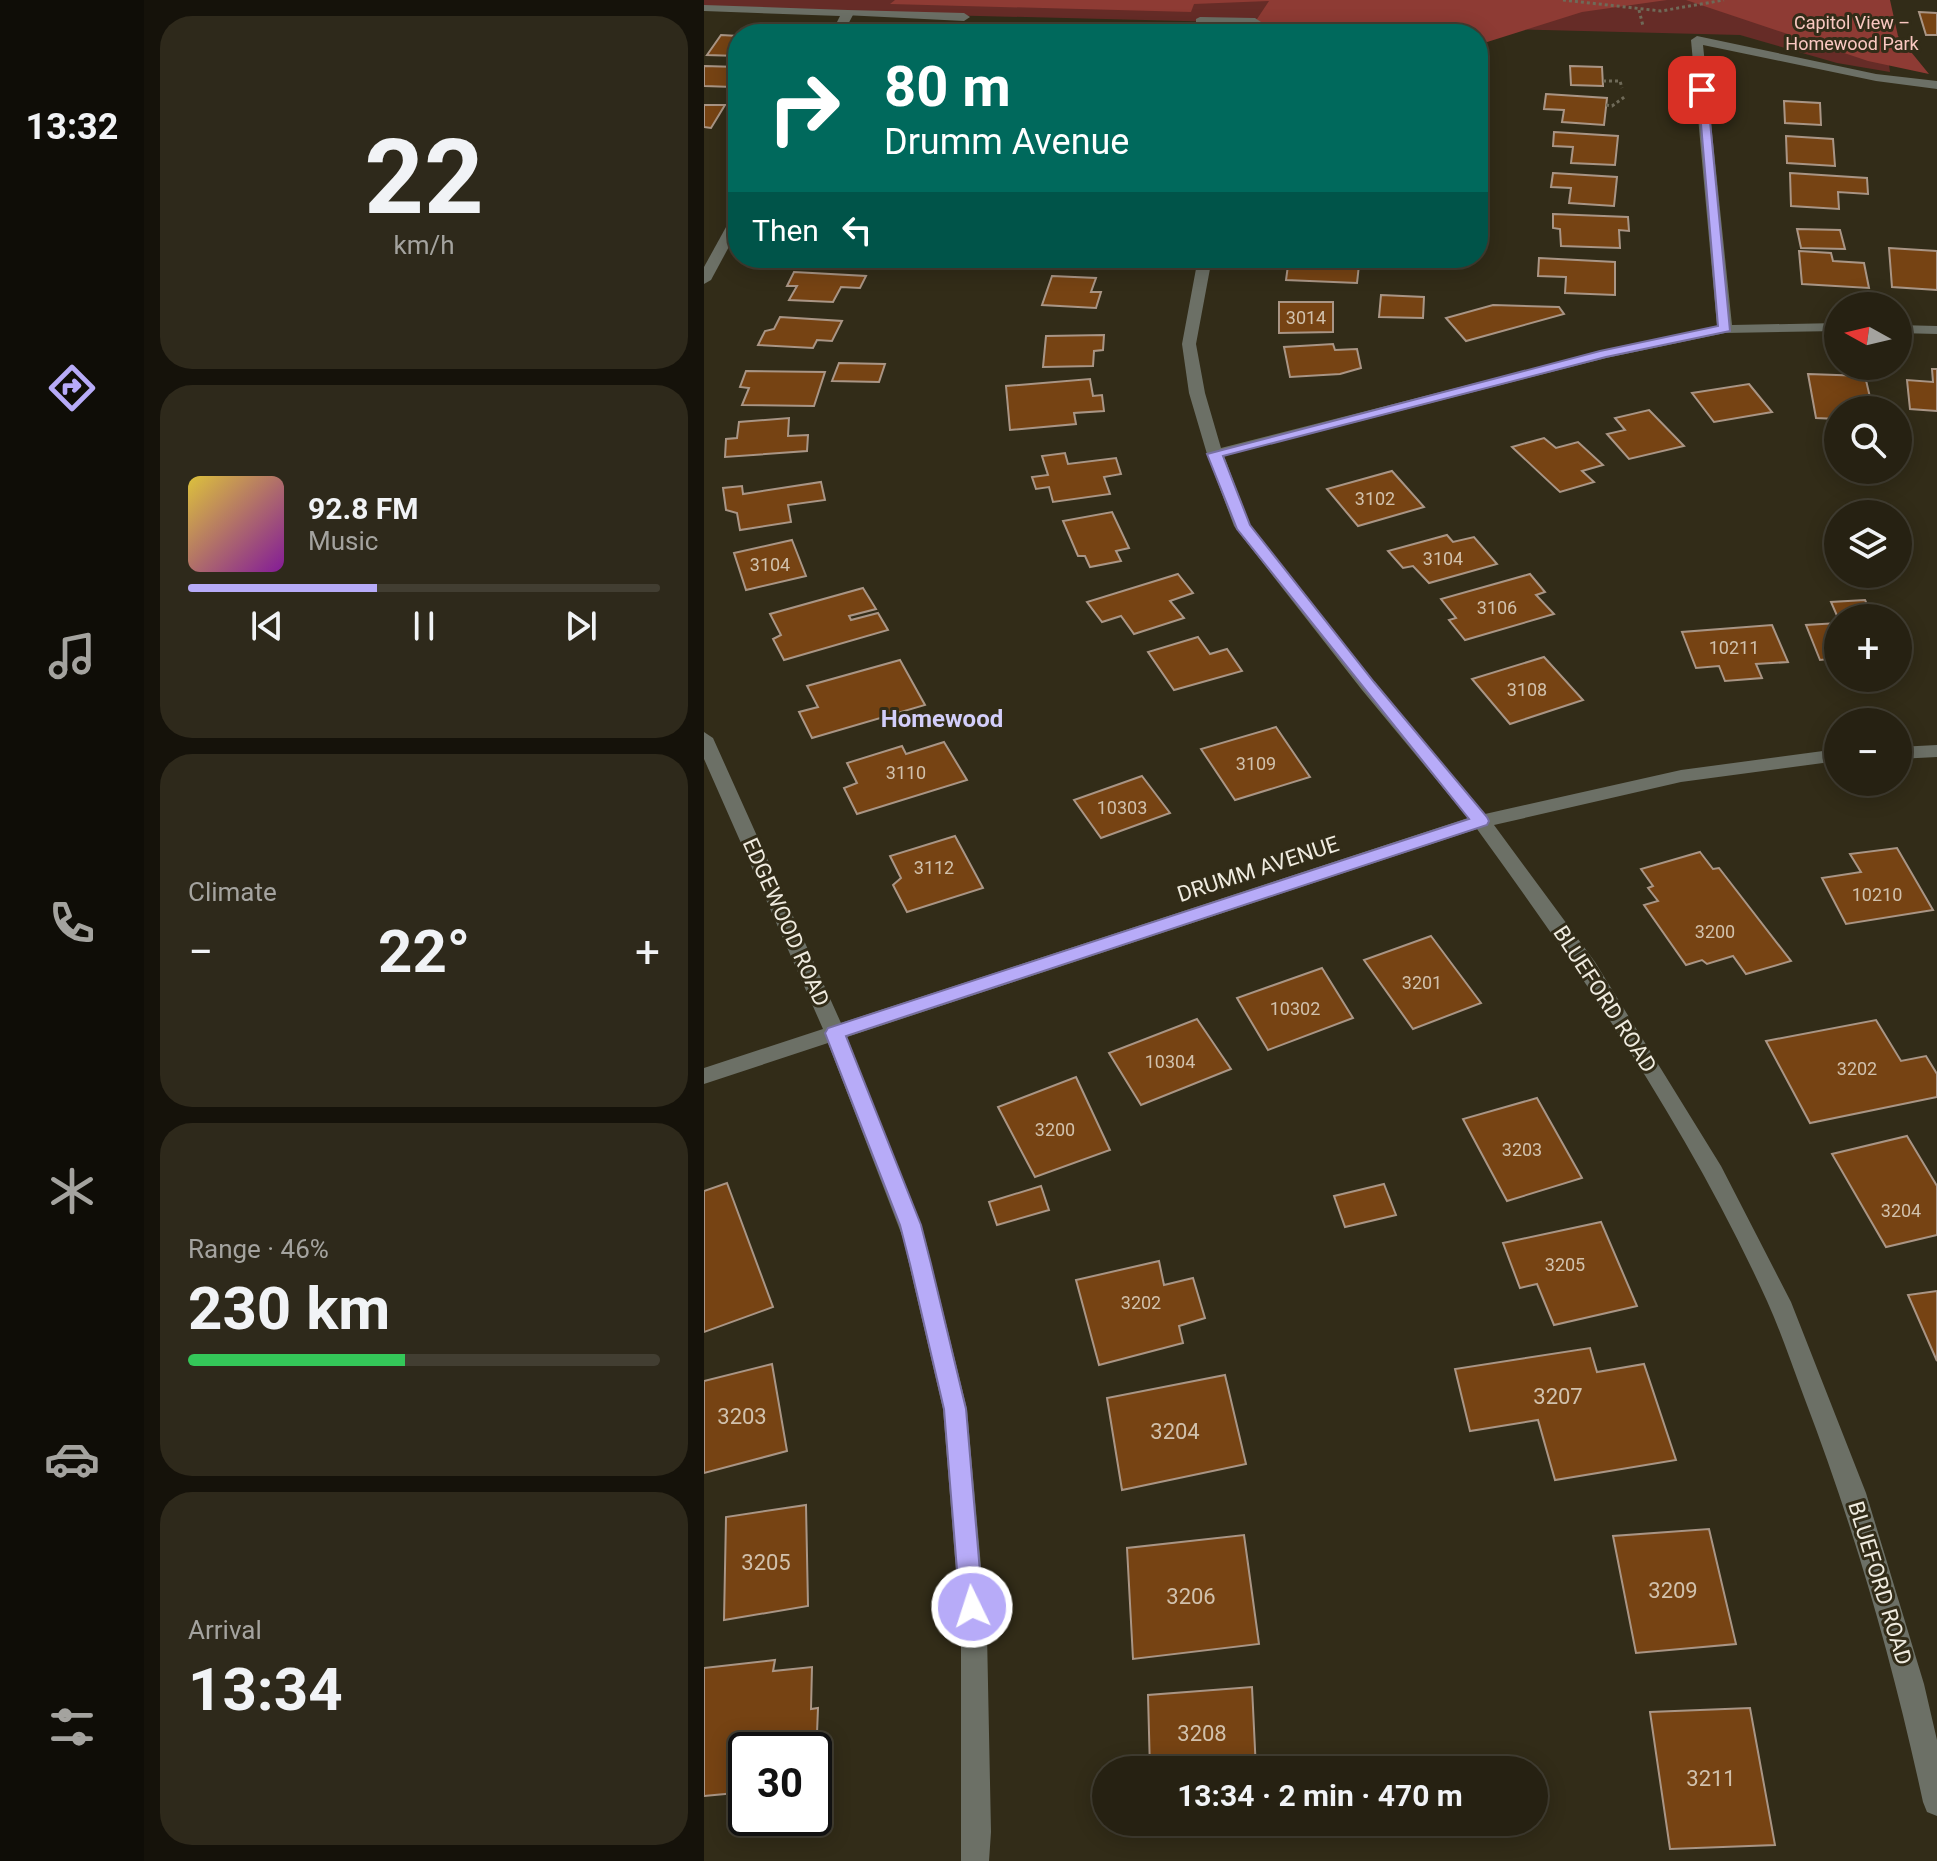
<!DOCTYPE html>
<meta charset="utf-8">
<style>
body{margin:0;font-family:Roboto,sans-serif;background:#2e291b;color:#f1f3f6;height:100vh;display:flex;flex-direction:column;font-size:30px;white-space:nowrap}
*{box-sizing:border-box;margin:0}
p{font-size:26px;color:#a4a39f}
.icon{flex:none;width:44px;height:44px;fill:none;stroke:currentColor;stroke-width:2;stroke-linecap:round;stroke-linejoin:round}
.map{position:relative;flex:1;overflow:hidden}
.drawer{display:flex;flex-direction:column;gap:16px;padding:16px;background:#15120a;width:560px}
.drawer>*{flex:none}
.guide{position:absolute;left:24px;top:24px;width:760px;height:244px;border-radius:32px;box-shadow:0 4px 20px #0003,0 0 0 2px #423e32;background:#00695c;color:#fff;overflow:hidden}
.needle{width:52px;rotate:278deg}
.fabs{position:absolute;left:1120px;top:292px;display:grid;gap:16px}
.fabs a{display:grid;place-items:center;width:88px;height:88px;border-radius:50%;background:#262112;box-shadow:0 4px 20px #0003,0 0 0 2px #423e32;font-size:40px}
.speed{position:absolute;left:24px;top:1732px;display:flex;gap:16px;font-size:40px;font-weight:700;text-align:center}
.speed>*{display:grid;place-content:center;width:104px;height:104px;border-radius:50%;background:#262112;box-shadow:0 4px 20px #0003,0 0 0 2px #423e32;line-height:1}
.speed .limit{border:4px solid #111;border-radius:12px;background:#fff;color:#111}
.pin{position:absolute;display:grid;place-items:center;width:68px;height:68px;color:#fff;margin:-34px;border-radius:16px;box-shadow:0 4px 12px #0006}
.me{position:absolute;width:88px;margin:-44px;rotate:356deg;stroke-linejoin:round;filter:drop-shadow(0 0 6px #0008)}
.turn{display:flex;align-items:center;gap:28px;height:168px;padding:0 24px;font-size:36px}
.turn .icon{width:104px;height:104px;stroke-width:2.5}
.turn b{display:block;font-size:56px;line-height:68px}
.then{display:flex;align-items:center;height:76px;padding:0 24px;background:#0003;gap:16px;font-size:30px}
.big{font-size:60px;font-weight:700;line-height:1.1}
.drawer .widget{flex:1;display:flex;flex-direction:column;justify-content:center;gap:12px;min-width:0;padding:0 28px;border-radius:32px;background:#2e291b}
.drawer .dial{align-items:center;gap:0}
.dial b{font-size:104px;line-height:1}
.song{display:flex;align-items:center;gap:24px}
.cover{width:96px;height:96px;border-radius:12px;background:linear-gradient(135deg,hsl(50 70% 55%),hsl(290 70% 35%))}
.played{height:8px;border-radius:4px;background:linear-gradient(90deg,#b7abf8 40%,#423e32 40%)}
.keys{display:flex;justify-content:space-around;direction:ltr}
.heat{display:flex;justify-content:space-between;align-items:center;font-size:44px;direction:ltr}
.charge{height:12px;border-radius:6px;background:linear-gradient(90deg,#34c759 46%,#423e32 0)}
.trip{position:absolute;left:388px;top:1756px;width:456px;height:80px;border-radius:40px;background:#262112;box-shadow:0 4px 20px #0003,0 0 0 2px #423e32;font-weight:700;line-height:80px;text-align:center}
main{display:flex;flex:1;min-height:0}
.tab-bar{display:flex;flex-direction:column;width:144px;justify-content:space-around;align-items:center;background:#0f0d07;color:#a4a39f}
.tab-bar .icon{width:56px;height:56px}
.tab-bar .on{color:#b7abf8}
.tab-bar b{font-size:36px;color:#f1f3f6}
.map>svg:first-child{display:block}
.green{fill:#662c27}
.forest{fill:#8e3b34}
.building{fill:#764313;stroke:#a99585;stroke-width:2}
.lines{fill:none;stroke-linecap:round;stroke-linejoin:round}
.path{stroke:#6f6a58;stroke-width:3;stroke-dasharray:3 3;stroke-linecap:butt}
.service{fill:#6c7066;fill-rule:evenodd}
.minor{fill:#6c7066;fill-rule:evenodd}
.route{fill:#b7abf8;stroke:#776fa1;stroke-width:2}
.labels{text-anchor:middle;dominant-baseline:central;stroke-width:6;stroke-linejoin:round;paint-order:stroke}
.far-park-label{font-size:18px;fill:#fac8c1;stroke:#322c18}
.number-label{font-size:18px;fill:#d1c1ac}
.street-label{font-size:22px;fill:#efebdf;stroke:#322c18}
.near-number-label{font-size:22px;fill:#d1c1ac}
.neighbourhood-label{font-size:24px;font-weight:bold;fill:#d3cefa;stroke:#322c18}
</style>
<main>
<nav class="tab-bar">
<b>13:32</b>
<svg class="icon on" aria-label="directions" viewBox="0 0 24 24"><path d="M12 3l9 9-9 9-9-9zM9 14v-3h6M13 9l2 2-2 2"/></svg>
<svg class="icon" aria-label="music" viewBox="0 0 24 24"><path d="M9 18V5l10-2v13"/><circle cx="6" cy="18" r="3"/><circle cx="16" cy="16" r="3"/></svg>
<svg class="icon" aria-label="phone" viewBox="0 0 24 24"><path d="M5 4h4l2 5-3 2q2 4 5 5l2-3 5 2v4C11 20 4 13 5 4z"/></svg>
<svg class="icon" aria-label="climate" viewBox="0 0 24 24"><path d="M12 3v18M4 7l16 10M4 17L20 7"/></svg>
<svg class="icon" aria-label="car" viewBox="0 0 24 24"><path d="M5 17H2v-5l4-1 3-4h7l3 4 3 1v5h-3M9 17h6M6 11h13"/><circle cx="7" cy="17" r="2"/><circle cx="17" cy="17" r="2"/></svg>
<svg class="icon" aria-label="filters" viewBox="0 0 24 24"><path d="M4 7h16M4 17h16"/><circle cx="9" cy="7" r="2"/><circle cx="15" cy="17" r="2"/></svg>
</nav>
<section class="drawer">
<div class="widget dial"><b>22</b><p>km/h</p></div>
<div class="widget">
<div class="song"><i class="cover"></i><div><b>92.8 FM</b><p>Music</p></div></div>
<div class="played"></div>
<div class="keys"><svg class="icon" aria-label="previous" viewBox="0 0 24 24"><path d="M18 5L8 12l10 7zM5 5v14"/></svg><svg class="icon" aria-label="pause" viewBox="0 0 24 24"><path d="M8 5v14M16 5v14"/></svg><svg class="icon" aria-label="next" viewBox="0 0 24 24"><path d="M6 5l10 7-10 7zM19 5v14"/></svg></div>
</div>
<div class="widget"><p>Climate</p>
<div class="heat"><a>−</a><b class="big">22°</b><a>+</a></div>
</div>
<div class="widget"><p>Range · 46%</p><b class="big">230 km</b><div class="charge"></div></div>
<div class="widget"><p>Arrival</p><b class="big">13:34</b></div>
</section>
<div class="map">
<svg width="1233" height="1861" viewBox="0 0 1233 1861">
<rect width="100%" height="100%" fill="#322c18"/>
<!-- green -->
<polygon class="green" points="0,0 1176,0 1186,72 1133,63 1036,35 0,9"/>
<!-- forest -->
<g class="forest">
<polygon points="191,0 963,0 878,12 780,43 774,43 774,34 578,34 551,22 565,1 490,4 487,12 186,4"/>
<polygon points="982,0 1186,0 1194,36 1225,74 1164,61"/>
</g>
<!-- building -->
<g class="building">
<polygon points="1215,12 1233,13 1233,35 1222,35"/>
<polygon points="17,35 34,36 34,56 3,55"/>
<polygon points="0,66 34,67 29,77 34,78 29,87 0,86"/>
<polygon points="866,66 898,67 899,86 867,85"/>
<polygon points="842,94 903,98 900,125 858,122 860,110 840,109"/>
<polygon points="1080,101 1116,103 1117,125 1081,123"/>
<polygon points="0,105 21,105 7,128 0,127"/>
<polygon points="850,132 914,136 911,165 867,163 869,147 849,146"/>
<polygon points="1082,136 1129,139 1131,166 1083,163"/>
<polygon points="849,173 913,177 910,206 865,203 867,188 847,187"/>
<polygon points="1086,173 1163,178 1164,194 1134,192 1135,209 1087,206"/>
<polygon points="849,214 924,217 925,231 915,230 916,248 857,246 856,229 849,228"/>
<polygon points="1093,229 1136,230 1141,249 1097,248"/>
<polygon points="1185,248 1233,251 1233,290 1188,287"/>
<polygon points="1095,251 1127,253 1129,261 1160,263 1165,288 1098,284"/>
<polygon points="353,258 396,258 394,265 351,263"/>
<polygon points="585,258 631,258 630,264 655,265 653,283 582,280"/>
<polygon points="835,258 911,262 911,295 861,293 862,277 834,276"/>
<polygon points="90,272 162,276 156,288 137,287 129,302 85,300 93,286 83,286"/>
<polygon points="348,276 392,278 387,292 397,292 392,308 338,305"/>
<polygon points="677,295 720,297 719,318 675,317"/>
<polygon points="575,302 629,302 629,332 575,333"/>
<polygon points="789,305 855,307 860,314 762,341 742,318"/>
<polygon points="76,317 138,321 128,341 113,340 109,348 54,345 61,331 70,329"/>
<polygon points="400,335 399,350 390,351 389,366 339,367 342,336"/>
<polygon points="629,344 631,350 653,349 657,368 636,374 586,377 580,347"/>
<polygon points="135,363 181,364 175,382 128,381"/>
<polygon points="1228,369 1233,369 1233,411 1206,409 1203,380 1229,382"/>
<polygon points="42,371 121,372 110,406 38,405 45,388 36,387"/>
<polygon points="1104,374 1161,376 1169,410 1134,410 1134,419 1112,418"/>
<polygon points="386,379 389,396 398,395 400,411 370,413 372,424 306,430 302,386"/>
<polygon points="1045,384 1068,412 1010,422 988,393"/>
<polygon points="945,410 980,446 925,459 903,434 921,430 911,418"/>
<polygon points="85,418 84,436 104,435 103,451 21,457 22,439 33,438 35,422"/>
<polygon points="840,438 852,448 874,442 899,465 878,471 890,482 856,492 808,447"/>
<polygon points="361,453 364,464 412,458 417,474 400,477 406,494 349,502 345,487 332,489 328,477 344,475 338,456"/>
<polygon points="688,471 720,507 654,526 623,489"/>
<polygon points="117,482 121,500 84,505 87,522 36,530 33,513 22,510 19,488 38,486 39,494"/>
<polygon points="408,512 425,548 412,551 417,561 386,567 381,556 374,556 359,521"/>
<polygon points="743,535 749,542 770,537 793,564 725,583 709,566 699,568 684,551"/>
<polygon points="88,540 102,576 42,590 30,553"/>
<polygon points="474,574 489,593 466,601 480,618 430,634 417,616 398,622 383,602"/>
<polygon points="826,574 841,592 832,595 850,614 761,640 745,620 752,618 737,599"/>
<polygon points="159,588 172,609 145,616 147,620 174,613 184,630 80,660 69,639 77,635 66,614"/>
<polygon points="1161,600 1169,618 1134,618 1127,602"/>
<polygon points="1134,623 1134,658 1116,660 1102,625"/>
<polygon points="1068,625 1084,662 1052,664 1058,678 1021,681 1015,666 992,668 978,632"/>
<polygon points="494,637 506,654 523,649 538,671 470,690 444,652"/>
<polygon points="840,657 879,700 806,724 768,679"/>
<polygon points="196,660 221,705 108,738 95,712 114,707 103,686"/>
<polygon points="572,727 606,777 531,800 497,749"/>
<polygon points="240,742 263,780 153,814 140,788 153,783 143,763 198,746 202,754"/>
<polygon points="438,776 466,813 397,838 370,800"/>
<polygon points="251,836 279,888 203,912 189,885 197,878 186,856"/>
<polygon points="1193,848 1229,910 1142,924 1118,878 1157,872 1146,854"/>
<polygon points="996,852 1009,869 1015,868 1087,961 1042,974 1029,956 1003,964 998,960 982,965 940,905 954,901 944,888 949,886 937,869"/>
<polygon points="727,936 777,1003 709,1029 660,960"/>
<polygon points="618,968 649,1018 564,1050 533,998"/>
<polygon points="493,1019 527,1069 437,1105 405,1053"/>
<polygon points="1172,1020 1197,1061 1222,1056 1233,1074 1233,1097 1106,1123 1062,1041"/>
<polygon points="372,1077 406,1150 331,1177 294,1107"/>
<polygon points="833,1098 878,1178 803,1201 759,1119"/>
<polygon points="1203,1136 1233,1186 1233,1235 1182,1247 1128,1154"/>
<polygon points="23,1183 69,1307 0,1332 0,1191"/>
<polygon points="680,1184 692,1215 641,1227 630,1196"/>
<polygon points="337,1186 345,1210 293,1225 285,1202"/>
<polygon points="897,1222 933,1306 850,1325 833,1284 816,1288 799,1243"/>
<polygon points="455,1261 460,1285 489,1278 501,1318 475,1326 479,1343 395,1365 372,1280"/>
<polygon points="1233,1291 1233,1361 1204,1295"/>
<polygon points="886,1348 893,1372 940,1364 972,1460 851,1480 834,1420 766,1431 751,1369"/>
<polygon points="68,1364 83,1451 0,1473 0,1381"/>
<polygon points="521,1375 542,1464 418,1490 403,1398"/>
<polygon points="102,1505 104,1606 20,1620 22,1517"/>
<polygon points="1005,1529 1032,1644 932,1653 909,1536"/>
<polygon points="540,1535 555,1644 429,1659 423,1548"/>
<polygon points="71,1660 69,1671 108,1667 107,1709 114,1708 111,1784 110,1750 42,1750 42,1792 0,1796 0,1668"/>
<polygon points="548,1687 552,1770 446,1770 444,1695"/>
<polygon points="1046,1708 1071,1845 966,1849 946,1712"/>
</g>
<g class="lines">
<!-- path -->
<g class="path">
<polyline points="859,0 957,11 1020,0"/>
<polyline points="935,10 939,26"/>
<polyline points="899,81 916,81 918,88"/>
<polyline points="902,105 908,106 922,96"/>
</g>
<!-- service -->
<g class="service">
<polygon points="144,10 260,13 266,17 260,21 140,15 138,13"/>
<polygon points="496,17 551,18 557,22 551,26 492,23 492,19"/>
</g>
<!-- minor -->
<g class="minor">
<polygon points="0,5 144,10 150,13 139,34 127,34 136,16 0,11"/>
<polygon points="547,20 557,22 555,34 543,34"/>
<path d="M993 36 1172 74 1233 81V89L1172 81 999 45 1028 325 1134 323V331L1021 333 902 358 520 456 546 525 670 682 781 814 977 770 1134 749V761L977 782 790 825 891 962 1017 1166 1087 1302 1162 1493 1220 1684 1233 1740V1816L1223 1812 1219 1802C1189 1663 1151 1530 1100 1397 1088 1365 1077 1332 1063 1301 987 1133 881 978 773 829L143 1037 221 1238 263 1409 283 1634 287 1832 285 1861H257V1634L239 1409 199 1238 124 1043 0 1084V1068L119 1029 0 759V732L9 738 137 1023 764 818 658 690 530 526 503 454 485 393 478 344 494 258H508L492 344 501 393 517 448 901 350 1013 326 987 40Z"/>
<polygon points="34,214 34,230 7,280 0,284 0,267 27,218"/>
<polygon points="1194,325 1233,326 1233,334 1194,333"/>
<polygon points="1233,745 1233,757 1194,759 1194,747"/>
</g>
</g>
<!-- route -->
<polygon class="route" points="994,88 1003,90 1026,331 902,357 519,456 546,525 670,682 783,817 785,821 783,825 142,1036 217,1225 227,1264 262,1409 279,1607 276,1614 268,1618 259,1614 256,1607 240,1409 206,1264 196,1225 121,1033 124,1028 765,819 533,529 503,454 896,351 1014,326"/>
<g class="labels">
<!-- far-park labels -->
<g class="far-park-label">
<text x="1148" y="22">Capitol View –<tspan x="1148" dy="21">Homewood Park</tspan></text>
</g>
<!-- number labels -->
<g class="number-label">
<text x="602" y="317">3014</text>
<text x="671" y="498">3102</text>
<text x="739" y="558">3104</text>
<text x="66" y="564">3104</text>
<text x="793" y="607">3106</text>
<text x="1030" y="647">10211</text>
<text x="823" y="689">3108</text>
<text x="552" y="763">3109</text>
<text x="202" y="772">3110</text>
<text x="418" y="807">10303</text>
<text x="230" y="867">3112</text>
<text x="1173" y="894">10210</text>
<text x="1011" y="931">3200</text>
<text x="718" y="982">3201</text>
<text x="591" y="1008">10302</text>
<text x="466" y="1061">10304</text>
<text x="1153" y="1068">3202</text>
<text x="351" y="1129">3200</text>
<text x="818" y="1149">3203</text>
<text x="1197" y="1210">3204</text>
<text x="861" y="1264">3205</text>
<text x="437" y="1302">3202</text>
</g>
<!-- street labels -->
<g class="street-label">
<text transform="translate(554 869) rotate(-18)">DRUMM AVENUE</text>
<text transform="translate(82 922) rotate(66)">EDGEWOOD ROAD</text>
<text transform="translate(901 999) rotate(57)">BLUEFORD ROAD</text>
<text transform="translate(1176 1583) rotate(73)">BLUEFORD ROAD</text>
</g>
<!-- near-number labels -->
<g class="near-number-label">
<text x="854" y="1396">3207</text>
<text x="38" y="1416">3203</text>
<text x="471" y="1431">3204</text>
<text x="62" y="1562">3205</text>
<text x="969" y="1590">3209</text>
<text x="487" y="1596">3206</text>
<text x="498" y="1733">3208</text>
<text x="1007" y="1778">3211</text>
</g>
<!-- neighbourhood labels -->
<g class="neighbourhood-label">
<text x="238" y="719">Homewood</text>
</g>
</g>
</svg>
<div class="fabs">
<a><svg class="needle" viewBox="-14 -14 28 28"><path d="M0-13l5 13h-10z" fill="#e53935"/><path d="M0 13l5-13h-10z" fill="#a4a39f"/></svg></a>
<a><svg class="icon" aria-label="search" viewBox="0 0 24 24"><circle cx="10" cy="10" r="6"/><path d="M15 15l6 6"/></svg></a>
<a><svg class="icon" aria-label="layers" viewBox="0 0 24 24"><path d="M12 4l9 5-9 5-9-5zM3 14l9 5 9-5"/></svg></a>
<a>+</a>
<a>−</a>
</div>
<div class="speed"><div class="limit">30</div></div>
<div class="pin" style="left:998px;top:90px;background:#d93025"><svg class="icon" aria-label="arrive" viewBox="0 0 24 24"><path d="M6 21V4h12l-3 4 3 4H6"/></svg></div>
<svg class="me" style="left:268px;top:1607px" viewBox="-20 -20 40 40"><circle r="17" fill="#b7abf8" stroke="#fff" stroke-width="3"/><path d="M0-11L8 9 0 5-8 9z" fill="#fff"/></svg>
<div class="trip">13:34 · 2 min · 470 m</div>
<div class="guide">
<div class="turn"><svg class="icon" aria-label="right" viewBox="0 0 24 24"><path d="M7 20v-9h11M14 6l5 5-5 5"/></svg><div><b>80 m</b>Drumm Avenue</div></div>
<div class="then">Then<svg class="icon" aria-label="left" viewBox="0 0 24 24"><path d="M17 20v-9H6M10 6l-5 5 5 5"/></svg></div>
</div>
</div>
</main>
